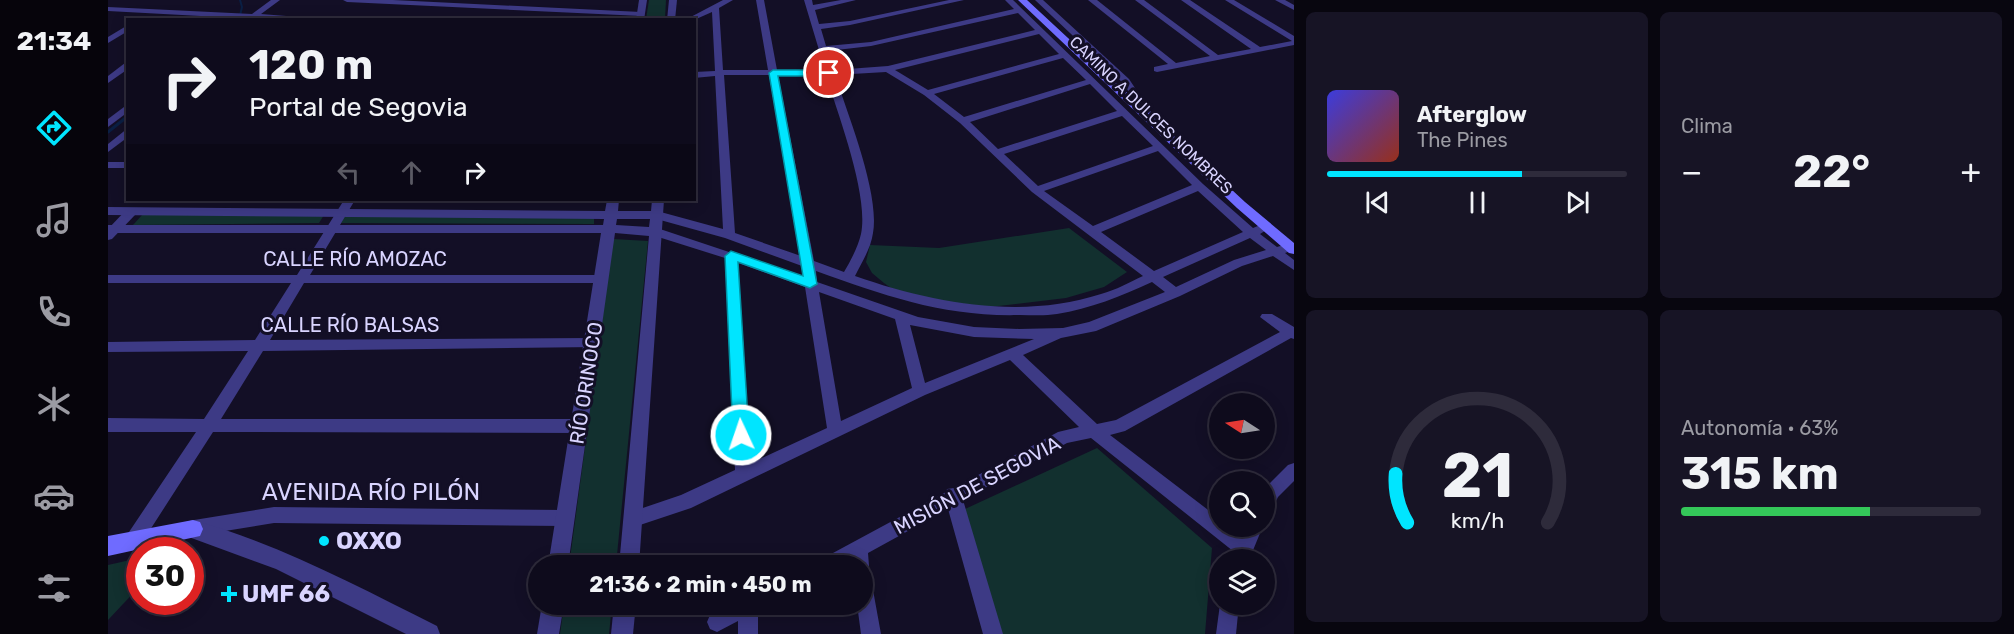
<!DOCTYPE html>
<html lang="es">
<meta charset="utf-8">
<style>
body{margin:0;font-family:Rubik,sans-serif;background:#171425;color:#f1f3f6;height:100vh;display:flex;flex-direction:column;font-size:22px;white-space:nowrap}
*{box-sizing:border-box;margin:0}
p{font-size:20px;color:#9b9ba3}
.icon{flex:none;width:33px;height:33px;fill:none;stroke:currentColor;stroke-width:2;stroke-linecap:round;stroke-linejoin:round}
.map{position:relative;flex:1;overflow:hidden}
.drawer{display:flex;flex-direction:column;gap:12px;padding:12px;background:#08060f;width:720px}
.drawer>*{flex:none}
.banner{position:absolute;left:18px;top:18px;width:570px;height:183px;border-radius:0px;box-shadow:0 3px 15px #0003,0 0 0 2px #2e2b3b;background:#0e0b1c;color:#f1f3f6;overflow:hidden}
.needle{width:39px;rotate:282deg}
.controls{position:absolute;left:1101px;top:393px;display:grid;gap:12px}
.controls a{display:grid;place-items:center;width:66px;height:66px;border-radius:50%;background:#0e0b1c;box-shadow:0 3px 15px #0003,0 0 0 2px #2e2b3b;font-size:30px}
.speed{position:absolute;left:18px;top:537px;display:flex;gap:12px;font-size:30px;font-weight:700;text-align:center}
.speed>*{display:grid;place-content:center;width:78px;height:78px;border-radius:50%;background:#0e0b1c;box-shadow:0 3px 15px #0003,0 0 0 2px #2e2b3b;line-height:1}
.speed .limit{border:9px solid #d22;background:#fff;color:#111}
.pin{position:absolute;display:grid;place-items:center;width:51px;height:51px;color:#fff;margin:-26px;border:3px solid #fff;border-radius:50%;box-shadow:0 2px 6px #0007}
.me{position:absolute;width:66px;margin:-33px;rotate:357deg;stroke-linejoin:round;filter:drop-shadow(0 0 4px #0008)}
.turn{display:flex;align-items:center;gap:21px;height:126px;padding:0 24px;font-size:27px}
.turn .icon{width:78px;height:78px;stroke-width:2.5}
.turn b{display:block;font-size:42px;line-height:51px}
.lanes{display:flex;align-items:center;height:57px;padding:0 24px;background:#0003;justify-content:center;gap:30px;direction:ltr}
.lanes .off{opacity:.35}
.big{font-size:45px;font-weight:700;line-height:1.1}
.drawer .card{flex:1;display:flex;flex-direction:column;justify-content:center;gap:9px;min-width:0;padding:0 21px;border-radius:9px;background:#171425}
.drawer .dial{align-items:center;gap:0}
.dial svg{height:156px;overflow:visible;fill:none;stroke:#2e2b3b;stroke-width:7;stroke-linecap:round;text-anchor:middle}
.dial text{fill:#f1f3f6;stroke:none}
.song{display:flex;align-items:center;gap:18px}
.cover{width:72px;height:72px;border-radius:9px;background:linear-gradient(135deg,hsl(240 70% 55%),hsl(10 70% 35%))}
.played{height:6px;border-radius:3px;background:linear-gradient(90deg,#00e5ff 65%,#2e2b3b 65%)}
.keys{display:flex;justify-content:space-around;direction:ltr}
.heat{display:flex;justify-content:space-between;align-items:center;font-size:33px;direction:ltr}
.charge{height:9px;border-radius:4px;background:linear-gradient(90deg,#34c759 63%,#2e2b3b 0)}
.drawer .tiles{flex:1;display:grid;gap:12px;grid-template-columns:repeat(2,1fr)}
.trip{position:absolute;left:420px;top:555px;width:345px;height:60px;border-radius:30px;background:#0e0b1c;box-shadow:0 3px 15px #0003,0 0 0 2px #2e2b3b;font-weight:700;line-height:60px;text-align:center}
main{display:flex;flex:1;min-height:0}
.tab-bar{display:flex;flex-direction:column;width:108px;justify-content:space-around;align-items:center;background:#06040b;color:#9b9ba3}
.tab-bar .icon{width:42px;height:42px}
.tab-bar .selected{color:#00e5ff}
.tab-bar b{font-size:27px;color:#f1f3f6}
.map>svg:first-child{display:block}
.green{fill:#12302f}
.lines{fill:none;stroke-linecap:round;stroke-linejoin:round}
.stream-far1{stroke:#0a1f44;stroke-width:2}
.stream{stroke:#0a1f44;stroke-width:3}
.minor{fill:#3d3a85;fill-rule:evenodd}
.tertiary{fill:#3d3a85;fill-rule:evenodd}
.secondary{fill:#6f6bff;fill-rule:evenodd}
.route{fill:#00e5ff;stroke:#0095a6;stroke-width:1.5}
.poi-dot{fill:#00e5ff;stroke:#130f26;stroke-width:2}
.labels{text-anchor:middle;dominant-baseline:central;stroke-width:6;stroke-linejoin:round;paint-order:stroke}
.far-street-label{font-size:16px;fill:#d9d4ff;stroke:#130f26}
.street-label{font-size:20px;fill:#d9d4ff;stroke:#130f26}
.near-street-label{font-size:24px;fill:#d9d4ff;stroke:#130f26}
.near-poi-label{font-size:24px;font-weight:bold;fill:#d9d4ff;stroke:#130f26;text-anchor:start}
</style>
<main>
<nav class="tab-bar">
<b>21:34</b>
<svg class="icon selected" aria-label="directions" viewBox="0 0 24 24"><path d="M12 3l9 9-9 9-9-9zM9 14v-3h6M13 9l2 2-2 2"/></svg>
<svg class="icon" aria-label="music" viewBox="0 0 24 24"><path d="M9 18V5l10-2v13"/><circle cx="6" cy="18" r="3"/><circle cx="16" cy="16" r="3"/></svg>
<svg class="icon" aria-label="phone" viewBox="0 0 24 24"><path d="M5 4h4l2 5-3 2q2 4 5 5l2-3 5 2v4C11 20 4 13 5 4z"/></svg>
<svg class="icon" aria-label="climate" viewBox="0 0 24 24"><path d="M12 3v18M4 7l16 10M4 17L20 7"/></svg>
<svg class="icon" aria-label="car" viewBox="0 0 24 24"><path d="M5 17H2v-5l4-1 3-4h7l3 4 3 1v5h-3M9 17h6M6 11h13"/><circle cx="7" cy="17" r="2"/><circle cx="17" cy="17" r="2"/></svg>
<svg class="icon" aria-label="filters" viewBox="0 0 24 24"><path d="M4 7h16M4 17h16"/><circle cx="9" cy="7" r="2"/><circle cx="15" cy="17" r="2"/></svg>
</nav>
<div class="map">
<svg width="1186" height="634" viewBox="0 0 1186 634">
<rect width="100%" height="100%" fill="#130f26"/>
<!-- green -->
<g class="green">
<polygon points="541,0 558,0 557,19 538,19"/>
<polygon points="34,215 216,215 211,223 25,225"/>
<polygon points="236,216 486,218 486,224 233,223"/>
<polygon points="961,228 1019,272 996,287 958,298 882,307 806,298 787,291 776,283 764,273 758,262 762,245 831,248"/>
<polygon points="505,239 540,241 508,565 461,566"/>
<polygon points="989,448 1104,548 1097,634 892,634 857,509"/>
<polygon points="31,558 31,587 0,620 0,565"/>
<polygon points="456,605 504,605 501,634 452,634"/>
</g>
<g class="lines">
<!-- stream-far1 -->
<polyline class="stream-far1" points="131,20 134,7 132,0"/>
<!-- stream -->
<polyline class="stream" points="0,132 20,116"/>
<!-- minor -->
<g class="minor">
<polygon points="163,0 172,0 153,14 229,20 168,20 0,11 0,7 144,14"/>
<polygon points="235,0 285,0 533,12 537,14 533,16 239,2"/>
<path d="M615 0H625L611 8 615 70H660L648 0H656L669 70H717L696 0H704L705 5 733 0H748L707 10 711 24 742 21 841 0H856L742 25 713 29 718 46 763 42 906 9 897 0H905L1095 184 1145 228 1157 223 1161 224 1163 227 1152 234 1169 247 1182 243 1186 244V250L1177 253 1186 260V270L1165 256 1134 266 1072 296 988 331 953 338 915 355 989 424 1008 420 1172 332 1152 317 1154 314H1164L1186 327V339L1183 338 1017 431 1002 435 1112 519V526H1121L1132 535 1136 526H1155L1141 560H1123L1125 551 983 438 959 443 855 500 895 634H875L840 509 760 553 761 566 759 572 763 579 773 634H753L749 604H754V566H743L742 563 737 566H709L712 560 838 492 839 489 846 488 950 432 971 427 902 360 817 395 583 508 526 527 520 525 517 519 520 513 573 495 627 470 617 258 544 235 542 232 544 229H552L696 277 694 266 617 238 545 218 543 215 549 211 615 229 607 76 586 78V72L607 71 604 12 586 20H577ZM910 13 927 30 780 66 726 70 720 51 763 46ZM931 34 951 54 820 90 787 70ZM955 58 978 80 856 117 826 94ZM778 72 816 95 852 123 924 192 1035 276C1022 282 1008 290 993 294 913 320 824 303 747 276 754 262 763 248 765 233 772 194 740 115 727 75ZM616 75H661L693 256 627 233ZM670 75H718C730 115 761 195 753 234 750 247 743 260 736 272L706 261ZM982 84 1009 111 890 149 862 122ZM1014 116 1045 146 930 186 896 154ZM1050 151 1084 185 985 226 936 191ZM1090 191 1135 232 1046 271 993 232ZM1142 238 1158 250 1126 260 1068 287 1055 277ZM630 263 697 287 719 428 643 463ZM708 271C778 296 836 317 912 315 924 315 937 316 949 314 982 309 1013 296 1044 282L1057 292 981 322 955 328 911 329 866 327 810 317 709 282ZM711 292 787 319 804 388 733 421ZM802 325 866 337 926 339 817 383Z"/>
<polygon points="927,0 935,0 1021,79 1049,121 1047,123 1041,123 1015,83"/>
<polygon points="980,0 989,0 1068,63 1102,56 1027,0 1036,0 1110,55 1143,49 1073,0 1082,0 1152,47 1184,41 1117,0 1126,0 1186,36 1186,45 1049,72 1046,71 1046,67 1060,64"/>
<polygon points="1167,0 1177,0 1186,5 1186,10"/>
<polygon points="20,25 20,31 0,43 0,37"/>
<polygon points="17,63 20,63 20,69 0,83 0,76"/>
<polygon points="20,104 20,112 0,127 0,119"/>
<polygon points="20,128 20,137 0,152 0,144"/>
<rect x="0" y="162" width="20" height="6"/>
<polygon points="236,200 247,200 202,275 494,275 500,279 494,283 196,283 162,340 484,338 489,339 491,343 489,347 155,351 113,419 471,419 477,421 479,426 477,431 471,433 105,432 31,547 25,550 19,547 16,541 19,535 88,432 0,432 0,418 96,419 140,351 0,352 0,342 147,340 183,283 0,283 0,275 189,275"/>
<polygon points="23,208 27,209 27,215 4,239 0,240 0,229 19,209"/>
<polygon points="1186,463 1186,481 1170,497 1162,513 1156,515 1158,487 1180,465"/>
<polygon points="166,507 457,510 463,512 466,518 463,524 457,526 166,523 86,536 80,534 77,528 80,522 86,520"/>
<polygon points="621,604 650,604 650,634 630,634 630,621 609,632 602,629 599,622 602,615"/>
<polygon points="1112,604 1131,604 1128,634 1108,634"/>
</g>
<!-- tertiary -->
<g class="tertiary">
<polygon points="531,0 539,0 536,20 528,20"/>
<polygon points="561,0 569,0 567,20 559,20"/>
<path d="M499 200H511L510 211H543L544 200H556L531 566H511L541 236 507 233 460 566H440L493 233H0V225H495L496 219 0 215V207L497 211ZM509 219H542L541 227 508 225Z"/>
<path d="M85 520C171 544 249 586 329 626L332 634H298L168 569 78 536 75 529 78 522Z"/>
<polygon points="434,604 456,604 451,634 429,634"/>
<polygon points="506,604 528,604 525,634 503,634"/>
</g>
<!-- secondary -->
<g class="secondary">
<polygon points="910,0 919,0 1137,202 1186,243 1186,254 1181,253 1129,208"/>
<polygon points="85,520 92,522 95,529 92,536 0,556 0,536"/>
</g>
</g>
<!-- route -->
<polygon class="route" points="665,70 721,70 726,73 721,76 670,76 709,284 702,288 630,262 641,435 639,440 633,442 628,440 625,435 617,256 623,251 695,276 661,73"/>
<!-- markers -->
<g class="poi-dot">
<circle cx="216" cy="541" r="6"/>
<path d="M118 585h6v6h6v6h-6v6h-6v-6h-6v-6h6z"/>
</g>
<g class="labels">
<!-- far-street labels -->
<g class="far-street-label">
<text transform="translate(1043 115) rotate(44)">CAMINO A DULCES NOMBRES</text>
</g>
<!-- street labels -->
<g class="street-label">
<text x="247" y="259">CALLE RÍO AMOZAC</text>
<text x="242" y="325">CALLE RÍO BALSAS</text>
<text transform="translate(478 383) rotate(-81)">RÍO ORINOCO</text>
<text transform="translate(869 485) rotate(-28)">MISIÓN DE SEGOVIA</text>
</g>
<!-- near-street labels -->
<g class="near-street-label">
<text x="263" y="492">AVENIDA RÍO PILÓN</text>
</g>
<!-- near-poi labels -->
<g class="near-poi-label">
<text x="228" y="541">OXXO</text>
<text x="134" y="594">UMF 66</text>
</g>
</g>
</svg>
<div class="controls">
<a><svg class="needle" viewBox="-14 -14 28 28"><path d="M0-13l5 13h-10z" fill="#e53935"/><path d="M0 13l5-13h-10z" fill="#9b9ba3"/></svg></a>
<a><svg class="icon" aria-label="search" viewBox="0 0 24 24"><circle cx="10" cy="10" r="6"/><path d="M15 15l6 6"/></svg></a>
<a><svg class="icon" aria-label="layers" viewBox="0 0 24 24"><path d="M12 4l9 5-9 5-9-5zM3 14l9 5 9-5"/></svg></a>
</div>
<div class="speed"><div class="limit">30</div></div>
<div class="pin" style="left:721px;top:73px;background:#d93025"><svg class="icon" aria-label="arrive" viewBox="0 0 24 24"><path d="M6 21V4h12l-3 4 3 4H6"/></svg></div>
<svg class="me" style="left:633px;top:435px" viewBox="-20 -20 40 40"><circle r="17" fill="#00e5ff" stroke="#fff" stroke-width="3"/><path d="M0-11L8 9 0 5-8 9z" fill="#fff"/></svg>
<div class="trip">21:36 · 2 min · 450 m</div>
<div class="banner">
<div class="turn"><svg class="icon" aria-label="right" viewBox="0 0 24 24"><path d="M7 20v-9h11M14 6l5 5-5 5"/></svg><div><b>120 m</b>Portal de Segovia</div></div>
<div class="lanes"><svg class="icon off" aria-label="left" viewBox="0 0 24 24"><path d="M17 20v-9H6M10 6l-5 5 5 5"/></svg><svg class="icon off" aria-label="ahead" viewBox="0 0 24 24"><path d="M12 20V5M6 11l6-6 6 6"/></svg><svg class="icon" aria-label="right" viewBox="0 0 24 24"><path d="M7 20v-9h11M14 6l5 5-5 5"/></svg></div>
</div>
</div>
<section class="drawer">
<div class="tiles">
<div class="card">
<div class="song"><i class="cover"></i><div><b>Afterglow</b><p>The Pines</p></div></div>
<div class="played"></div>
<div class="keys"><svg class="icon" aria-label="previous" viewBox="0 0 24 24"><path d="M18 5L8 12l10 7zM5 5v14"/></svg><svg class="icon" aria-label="pause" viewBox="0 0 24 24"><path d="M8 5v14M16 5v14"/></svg><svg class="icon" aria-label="next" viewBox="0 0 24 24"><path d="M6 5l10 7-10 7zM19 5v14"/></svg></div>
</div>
<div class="card"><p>Clima</p>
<div class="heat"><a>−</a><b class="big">22°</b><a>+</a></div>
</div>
<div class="card dial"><svg viewBox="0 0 100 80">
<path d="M14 69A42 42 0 1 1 86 69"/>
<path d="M14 69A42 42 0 0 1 8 44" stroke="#00e5ff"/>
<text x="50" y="56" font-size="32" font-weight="700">21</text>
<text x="50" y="72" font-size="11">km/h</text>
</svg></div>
<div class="card"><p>Autonomía · 63%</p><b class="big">315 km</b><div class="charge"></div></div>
</div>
</section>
</main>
